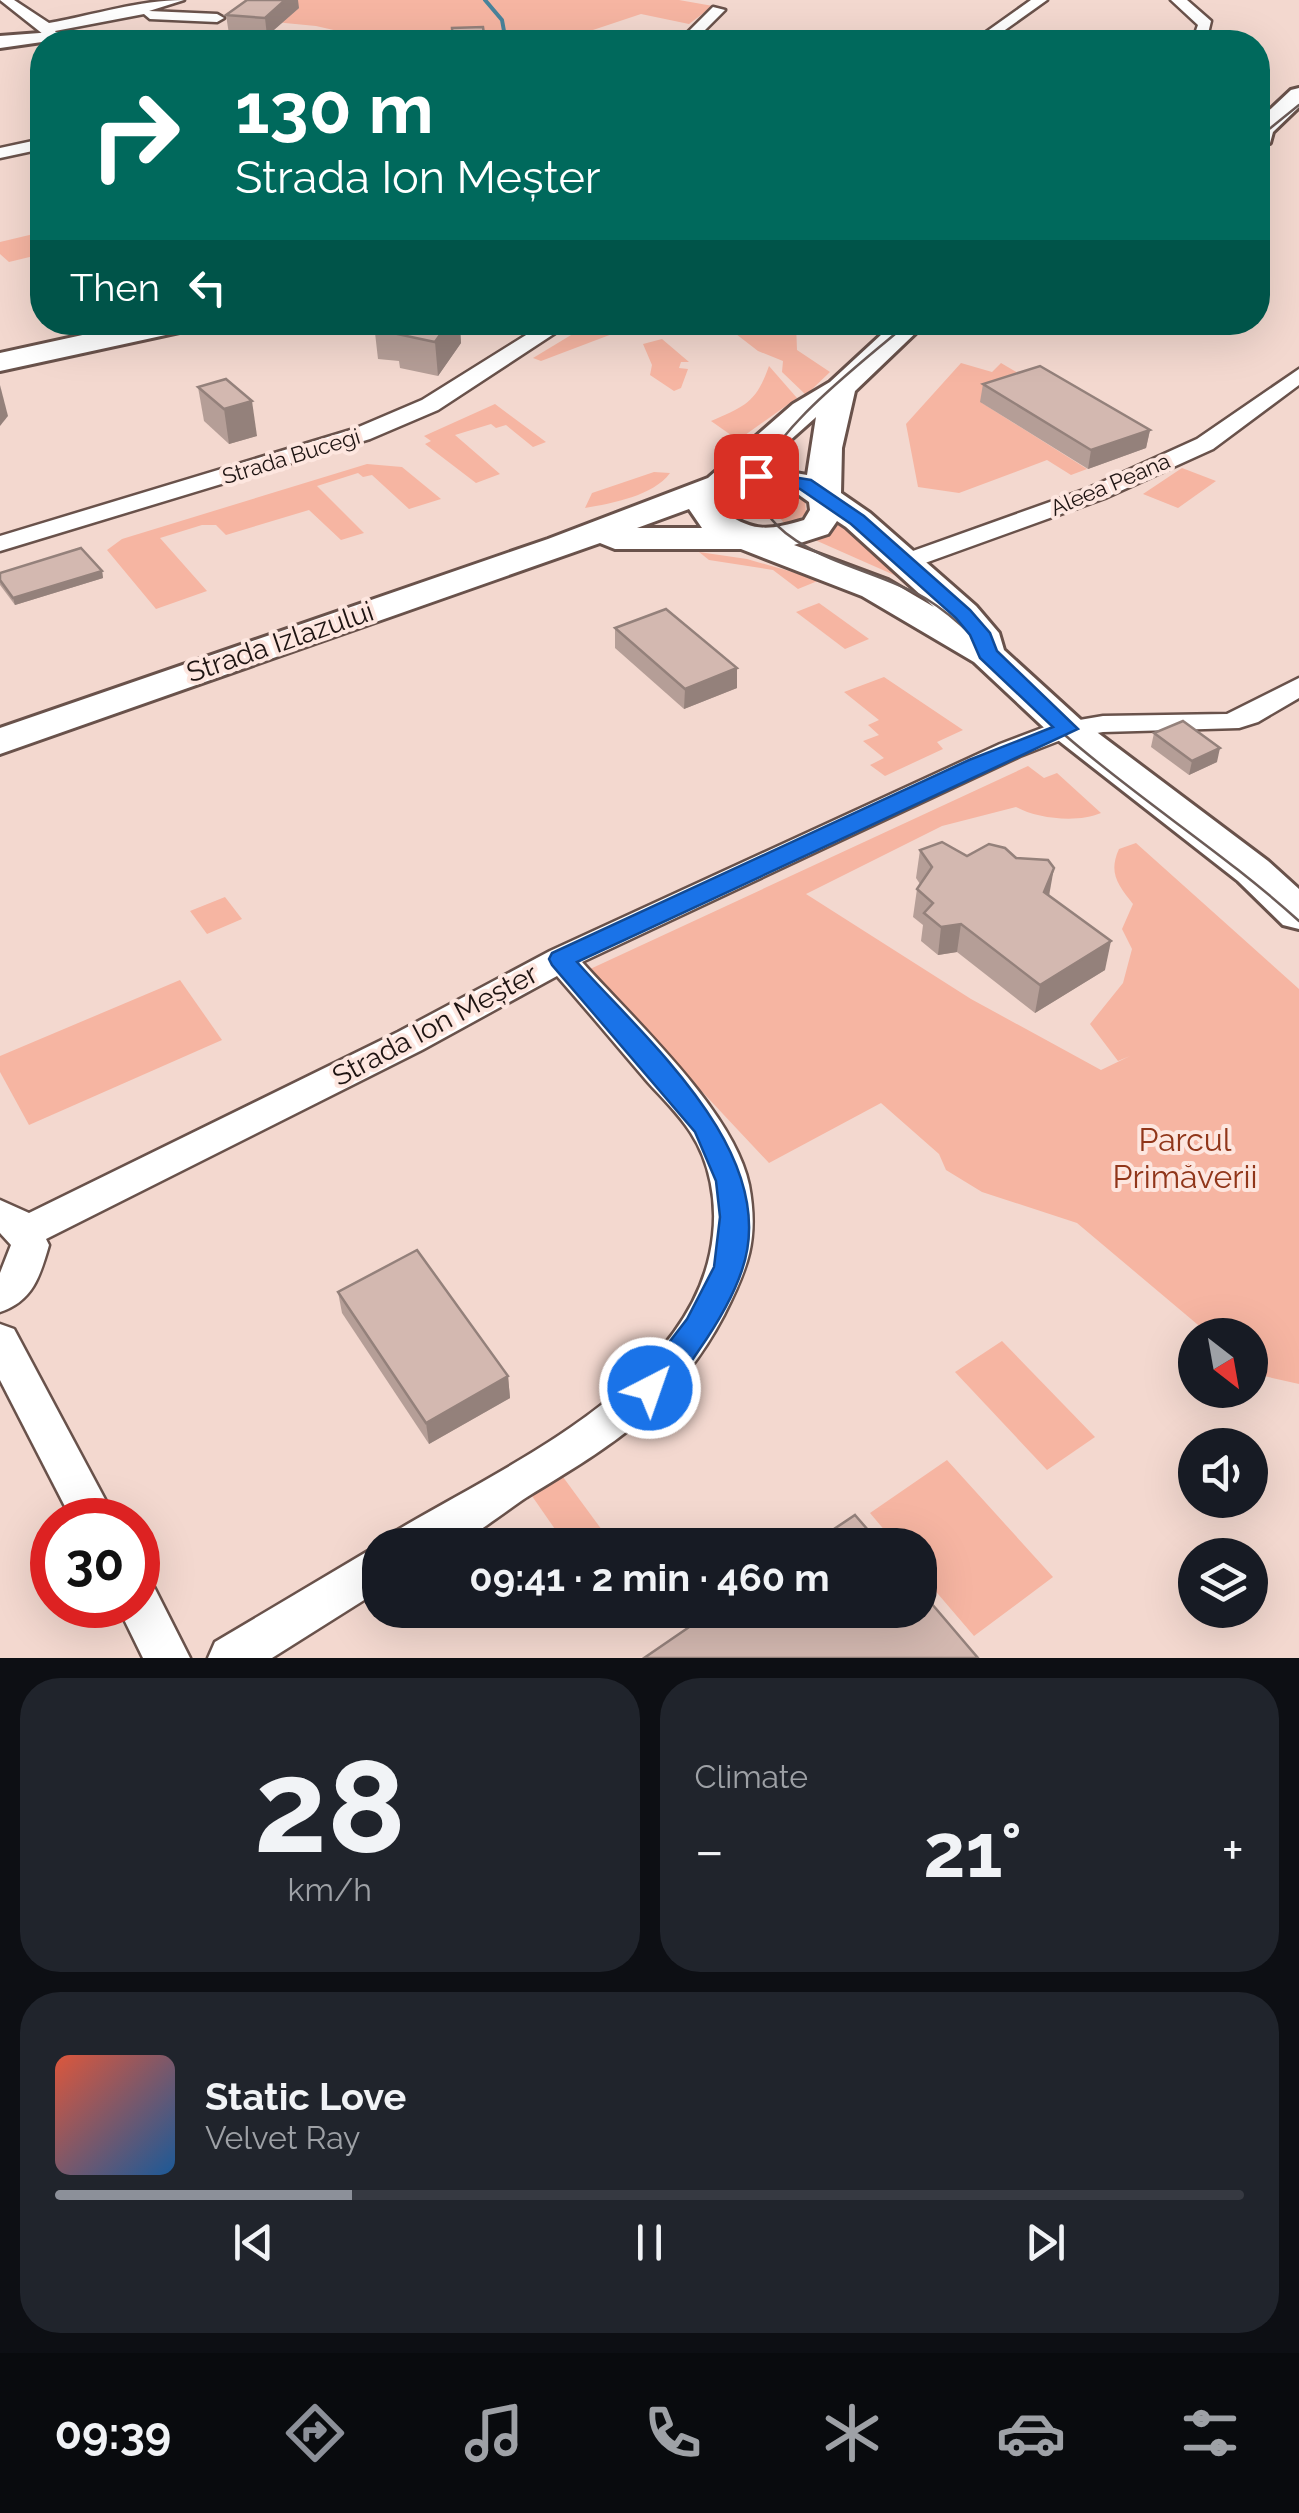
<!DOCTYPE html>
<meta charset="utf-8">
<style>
body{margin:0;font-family:Raleway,sans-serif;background:#20242c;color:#f1f3f6;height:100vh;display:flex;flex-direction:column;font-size:38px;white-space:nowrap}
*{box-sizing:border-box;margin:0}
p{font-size:32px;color:#9ea1a6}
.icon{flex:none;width:55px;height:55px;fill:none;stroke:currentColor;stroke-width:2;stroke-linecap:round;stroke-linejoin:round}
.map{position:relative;height:1658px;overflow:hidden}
.panel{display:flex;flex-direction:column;gap:20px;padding:20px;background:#0d0f14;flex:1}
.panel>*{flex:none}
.hud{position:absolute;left:30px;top:30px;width:1240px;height:305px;border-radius:40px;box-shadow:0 10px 40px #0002;background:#00695c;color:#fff;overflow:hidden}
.needle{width:65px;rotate:149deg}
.fabs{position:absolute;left:1178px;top:1318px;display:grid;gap:20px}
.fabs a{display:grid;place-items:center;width:90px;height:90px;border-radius:50%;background:#171b24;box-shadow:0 10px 40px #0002;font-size:50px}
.speed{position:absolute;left:30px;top:1498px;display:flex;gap:20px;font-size:50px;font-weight:700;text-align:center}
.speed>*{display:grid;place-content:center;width:130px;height:130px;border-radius:50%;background:#171b24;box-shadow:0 10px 40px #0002;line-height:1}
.speed .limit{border:15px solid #d22;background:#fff;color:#111}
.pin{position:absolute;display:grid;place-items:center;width:85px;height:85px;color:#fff;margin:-42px;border-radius:20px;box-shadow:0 5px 15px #0006}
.me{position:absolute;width:110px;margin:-55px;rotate:41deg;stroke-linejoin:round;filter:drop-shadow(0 0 8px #0008)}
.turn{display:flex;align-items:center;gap:35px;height:210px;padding:0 40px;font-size:45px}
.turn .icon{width:130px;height:130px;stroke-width:2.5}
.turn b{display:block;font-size:70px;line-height:85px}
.then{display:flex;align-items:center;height:95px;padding:0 40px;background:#0003;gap:20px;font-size:38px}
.big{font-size:75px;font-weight:700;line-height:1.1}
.panel .tile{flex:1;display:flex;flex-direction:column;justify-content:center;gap:15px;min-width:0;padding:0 35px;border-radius:40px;background:#20242c}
.panel .dial{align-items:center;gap:0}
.dial b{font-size:130px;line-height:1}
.song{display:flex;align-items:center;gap:30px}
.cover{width:120px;height:120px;border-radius:15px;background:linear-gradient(135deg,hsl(10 70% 55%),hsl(210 70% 35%))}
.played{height:10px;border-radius:5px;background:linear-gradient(90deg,#8c9099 25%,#363941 25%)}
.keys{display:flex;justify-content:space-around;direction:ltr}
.heat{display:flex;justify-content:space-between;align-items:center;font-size:55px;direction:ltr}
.panel .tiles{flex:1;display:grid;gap:20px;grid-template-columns:1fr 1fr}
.tile:last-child{grid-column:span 2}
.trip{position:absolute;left:362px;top:1528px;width:575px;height:100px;border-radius:40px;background:#171b24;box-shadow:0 10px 40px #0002;font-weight:700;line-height:100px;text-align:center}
.menu{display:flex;height:160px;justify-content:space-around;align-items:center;background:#090b0e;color:#9ea1a6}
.menu .icon{width:70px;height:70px}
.menu .selected{color:#8c9099}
.menu b{font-size:45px;color:#f1f3f6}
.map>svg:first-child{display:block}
.green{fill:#f6b5a2}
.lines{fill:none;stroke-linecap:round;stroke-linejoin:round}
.stream{stroke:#49839b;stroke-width:4}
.street-casing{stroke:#69524b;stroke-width:5}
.secondary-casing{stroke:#69524b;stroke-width:6}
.street{fill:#fff;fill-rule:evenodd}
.secondary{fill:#fff;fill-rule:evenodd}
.tram{stroke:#6c5c58;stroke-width:2.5}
.wall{fill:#b59e97}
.shaded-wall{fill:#94817b}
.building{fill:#d3b8b0;stroke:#94817b;stroke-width:2.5}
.route{fill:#1a73e8;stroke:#114b97;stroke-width:2.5}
.labels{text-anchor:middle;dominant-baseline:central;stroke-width:8;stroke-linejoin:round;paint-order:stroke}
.far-street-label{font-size:22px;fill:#1e1412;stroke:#fde6df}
.street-label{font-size:28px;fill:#1e1412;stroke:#fde6df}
.near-park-label{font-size:32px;fill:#90361a;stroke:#fde6df}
</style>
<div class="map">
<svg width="1299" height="1658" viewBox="0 0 1299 1658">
<rect width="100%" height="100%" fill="#f3d8cf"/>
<!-- green -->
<g class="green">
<polygon points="287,0 679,0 713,6 689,24 641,14 563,40 561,33 455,35 386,42 316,26 234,18 226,13"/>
<polygon points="42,232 42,254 9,262 0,254 0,242"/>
<polygon points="591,323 628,328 541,361 533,358"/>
<polygon points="724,323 796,323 797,350 830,372 806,395 782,372 783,361 758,351 736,334 738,328"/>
<polygon points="662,339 689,362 681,362 679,368 688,369 681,388 674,391 650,375 652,365 643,344"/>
<polygon points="961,363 992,372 1001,363 1037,384 982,403 1087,469 1071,475 1047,460 959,493 918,487 906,424"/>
<path d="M769 366 797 398 738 440 711 421C745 406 756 403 769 366Z"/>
<polygon points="495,404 546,442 533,447 506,425 496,428 491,424 455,435 500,474 476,483 425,444 431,441 424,436"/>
<polygon points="367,464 402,467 441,499 409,509 372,475 363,477 358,473 317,486 364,533 341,540 309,510 226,535 216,525 202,525 160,538 207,591 156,609 107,550 122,539"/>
<polygon points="1182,468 1216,481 1178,508 1143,494"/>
<path d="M654 472 670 473C653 496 613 503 585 508L592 493Z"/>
<polygon points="767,486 795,492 805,499 806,514 787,526 773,511"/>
<polygon points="846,519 919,586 815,540"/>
<polygon points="699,552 747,559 820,580 798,589 773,570 709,560"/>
<polygon points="819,603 869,639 845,649 796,612"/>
<polygon points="884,677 963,730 937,742 943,749 885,776 870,765 884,758 863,741 879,735 868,725 879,720 844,692"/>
<path d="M1028 766 1044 778 1057 773 1101 813C1078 823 1038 819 1016 807L942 826 806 894 971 999 1101 1070 1130 1056 1118 1061 1090 1024 1123 983 1132 949 1122 929 1133 904C1118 885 1108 873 1119 849L1136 843 1299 989V1384L1255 1374 1250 1370V1335H1210L1077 1223 982 1192 946 1170 939 1154 881 1103 769 1163 588 970Z"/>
<polygon points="225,897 242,919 207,934 190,911"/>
<polygon points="180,980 222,1040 29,1125 0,1072 0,1056"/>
<polygon points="1002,1341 1095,1437 1047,1470 955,1372"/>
<polygon points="947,1460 1053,1577 974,1636 920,1573 920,1545 897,1545 870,1513"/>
<polygon points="563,1477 613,1545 566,1545 532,1496"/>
</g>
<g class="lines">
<!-- stream -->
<polyline class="stream" points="485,0 502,20 506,42"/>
<!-- street casing -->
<g class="street-casing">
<g id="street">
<path d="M0 0H14L49 23C94 15 139 0 184 0L149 11 217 14 224 18 217 22 150 19 144 14 55 31 60 38 53 42Z"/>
<polygon points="1031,0 1047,0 988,42 972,42"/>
<polygon points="1171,0 1187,0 1211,21 1206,42 1192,42 1198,25"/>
<polygon points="713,7 725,10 693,42 678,42"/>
<polygon points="42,139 42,149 0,158 0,148"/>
<polygon points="547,322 572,322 438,410 370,439 0,551 0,536 354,429 422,400"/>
<polygon points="1299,369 1299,385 1213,449 1105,498 914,567 905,569 893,562 896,557 1089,488 1197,439"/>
<path d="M1299 678V698L1258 722 1239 728 1103 732 1066 738 1020 756 582 962C633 1019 734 1111 749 1185 759 1239 748 1268 724 1315 675 1408 614 1444 527 1497 507 1510 472 1539 450 1545 433 1550 407 1545 389 1545L396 1531C508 1464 698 1382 713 1235 717 1201 710 1162 691 1133 679 1114 661 1097 646 1080 616 1045 587 1010 557 976L422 1050 46 1239 49 1245C40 1276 33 1301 0 1312V1273L11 1245 0 1233V1200L29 1213 398 1032 550 951 1000 744 1050 725 1103 716 1227 714Z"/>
<polygon points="0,1324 14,1329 116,1520 72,1520 0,1380"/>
<polygon points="380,1544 380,1590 272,1658 208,1658 215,1642"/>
<polygon points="138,1581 154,1587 190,1658 143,1658 117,1605 138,1605"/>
</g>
</g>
<!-- secondary casing -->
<g class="secondary-casing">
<g id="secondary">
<polygon points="53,32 138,36 149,42 42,42 0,48 0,36"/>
<polygon points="1299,88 1299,107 1273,132 1270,143 1258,144 1258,121 1291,90"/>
<polygon points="142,322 198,322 184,331 0,371 0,353"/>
<path d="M895 322H927L855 391 842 448 841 493 870 513 976 606 999 633 1004 650 1082 721 1268 861 1299 889V929L1283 925 1238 881 1054 737 974 662 862 596 741 549H615L600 543 0 754V728L548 539 708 478 793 404 830 382ZM816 417 807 475 760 467 815 418ZM756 486 795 492 809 502 810 510 804 520C769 530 755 533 724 512L722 504 731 493ZM689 509 702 528H637ZM837 521 846 527 934 607 888 580 794 545 828 534Z"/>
</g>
</g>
<!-- street -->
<use href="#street" class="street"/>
<!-- secondary -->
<use href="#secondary" class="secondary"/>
<!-- tram -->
<g class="tram">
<polyline points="1258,138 1299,105"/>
<path d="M909 322C860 365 778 424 754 485 771 557 870 565 925 598 982 633 1017 692 1066 736 1141 801 1225 854 1299 921"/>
</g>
</g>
<!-- wall -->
<g class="wall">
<polygon points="299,8 267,36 229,34 226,15"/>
<polygon points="376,322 464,322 460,329 461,343 438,376 400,368 399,361 378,359 374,324"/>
<polygon points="983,384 1150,430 1146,448 1088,469 980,402"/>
<polygon points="198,387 257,436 229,444 204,421"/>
<polygon points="102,571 103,578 15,605 0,585 0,573"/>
<polygon points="615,628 737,688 684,709 615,648"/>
<polygon points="1154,733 1217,762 1189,775 1151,747"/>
<polygon points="920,850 967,856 1049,896 1105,970 1035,1013 957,952 938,955 921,941 923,925 913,917 917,889 920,884 916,878"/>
<polygon points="338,1292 508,1376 510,1398 429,1444 342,1313"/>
</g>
<!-- shaded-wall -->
<g class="shaded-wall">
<polygon points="285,0 298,0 299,8 267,36 265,18"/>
<polygon points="449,322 464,322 460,329 461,343 438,376 435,342"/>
<polygon points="0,385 8,416 0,426"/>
<polygon points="252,401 257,436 229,444 224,409"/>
<polygon points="1150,430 1146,448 1088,469 1091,450"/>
<polygon points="102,571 103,578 15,605 13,598"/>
<polygon points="737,668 737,688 684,709 685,689"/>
<polygon points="1220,748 1217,762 1189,775 1192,761"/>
<polygon points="1054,868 1049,896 1044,892"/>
<polygon points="961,924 957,952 938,955 941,927"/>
<polygon points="1111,941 1105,970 1035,1013 1040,985"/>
<polygon points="508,1376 510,1398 429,1444 426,1423"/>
</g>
<!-- building -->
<g class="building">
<polygon points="247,0 285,0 265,18 226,15"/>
<polygon points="483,27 485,42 453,42 452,28"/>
<polygon points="376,322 449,322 435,342 397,334 402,327 374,324"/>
<polygon points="1040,366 1150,430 1091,450 983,384"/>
<polygon points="226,379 252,401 224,409 198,387"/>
<polygon points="81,548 102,571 13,598 0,580 0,573"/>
<polygon points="666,609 737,668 685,689 615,628"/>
<polygon points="1183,721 1220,748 1192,761 1154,733"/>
<polygon points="942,842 967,856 989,844 1005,848 1016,858 1048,860 1054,868 1044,892 1111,941 1040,985 961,924 941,927 924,913 933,903 917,889 932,867 920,850"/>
<polygon points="417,1250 508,1376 426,1423 338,1292"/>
<polygon points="855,1515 881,1545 810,1545"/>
<polygon points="920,1590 978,1658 644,1658 714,1610 920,1610"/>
</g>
<!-- route -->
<path class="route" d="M756 471 811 480 864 516 970 610 990 633 997 651 1078 729 577 962C645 1039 782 1154 742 1270 733 1297 715 1327 699 1350 685 1370 666 1408 639 1397L634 1388 687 1319 714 1267 720 1217 716 1181 695 1132 552 965 549 959 552 953 969 760 1053 727 980 658 970 635 956 618 851 524 800 489 750 480 747 476Z"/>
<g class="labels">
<!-- far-street labels -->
<g class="far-street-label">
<text transform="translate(291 456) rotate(-17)">Strada Bucegi</text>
<text transform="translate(1110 484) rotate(-23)">Aleea Peana</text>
</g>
<!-- street labels -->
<g class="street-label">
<text transform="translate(280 642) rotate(-19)">Strada Izlazului</text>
<text transform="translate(435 1025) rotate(-28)">Strada Ion Meșter</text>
</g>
<!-- near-park labels -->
<g class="near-park-label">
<text x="1185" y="1139">Parcul<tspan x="1185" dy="37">Primăverii</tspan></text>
</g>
</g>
</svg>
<div class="fabs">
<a><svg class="needle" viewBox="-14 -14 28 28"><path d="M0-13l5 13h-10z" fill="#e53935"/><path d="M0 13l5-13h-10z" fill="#9ea1a6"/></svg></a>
<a><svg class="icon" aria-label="sound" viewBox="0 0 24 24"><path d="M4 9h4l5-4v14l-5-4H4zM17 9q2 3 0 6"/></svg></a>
<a><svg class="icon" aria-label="layers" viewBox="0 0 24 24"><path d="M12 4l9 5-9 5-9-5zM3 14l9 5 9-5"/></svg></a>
</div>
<div class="speed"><div class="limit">30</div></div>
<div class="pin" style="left:756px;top:476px;background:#d93025"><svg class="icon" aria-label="arrive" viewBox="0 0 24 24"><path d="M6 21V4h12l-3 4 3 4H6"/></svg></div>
<svg class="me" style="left:650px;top:1388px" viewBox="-20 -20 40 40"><circle r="17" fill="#1a73e8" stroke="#fff" stroke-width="3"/><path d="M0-11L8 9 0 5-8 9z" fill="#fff"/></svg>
<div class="trip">09:41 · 2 min · 460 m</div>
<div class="hud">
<div class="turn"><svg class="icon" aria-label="right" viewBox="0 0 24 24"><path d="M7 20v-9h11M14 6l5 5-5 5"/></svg><div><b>130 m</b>Strada Ion Meșter</div></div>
<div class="then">Then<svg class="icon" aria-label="left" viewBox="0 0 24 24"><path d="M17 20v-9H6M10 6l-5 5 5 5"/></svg></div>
</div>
</div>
<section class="panel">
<div class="tiles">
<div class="tile dial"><b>28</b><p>km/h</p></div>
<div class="tile"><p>Climate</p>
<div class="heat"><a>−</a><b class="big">21°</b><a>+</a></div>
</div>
<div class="tile">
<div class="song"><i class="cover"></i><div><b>Static Love</b><p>Velvet Ray</p></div></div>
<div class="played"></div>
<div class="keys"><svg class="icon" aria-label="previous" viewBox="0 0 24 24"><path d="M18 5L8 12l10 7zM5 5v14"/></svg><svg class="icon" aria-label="pause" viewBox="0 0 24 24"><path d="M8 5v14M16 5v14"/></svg><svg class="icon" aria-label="next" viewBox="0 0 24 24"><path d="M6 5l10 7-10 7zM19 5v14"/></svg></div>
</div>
</div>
</section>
<nav class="menu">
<b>09:39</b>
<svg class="icon selected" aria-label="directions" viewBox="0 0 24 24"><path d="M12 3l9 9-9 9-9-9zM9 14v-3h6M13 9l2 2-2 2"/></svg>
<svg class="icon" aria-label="music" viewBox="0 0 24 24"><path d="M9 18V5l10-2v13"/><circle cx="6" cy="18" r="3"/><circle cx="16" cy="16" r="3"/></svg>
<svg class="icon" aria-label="phone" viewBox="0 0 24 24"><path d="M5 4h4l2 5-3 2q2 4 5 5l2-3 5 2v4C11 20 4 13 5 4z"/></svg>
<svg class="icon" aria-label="climate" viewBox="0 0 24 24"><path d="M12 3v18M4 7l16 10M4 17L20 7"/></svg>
<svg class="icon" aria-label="car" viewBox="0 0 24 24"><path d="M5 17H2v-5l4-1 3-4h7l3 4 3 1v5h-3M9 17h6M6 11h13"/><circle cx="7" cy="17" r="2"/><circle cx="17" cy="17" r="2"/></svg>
<svg class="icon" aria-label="filters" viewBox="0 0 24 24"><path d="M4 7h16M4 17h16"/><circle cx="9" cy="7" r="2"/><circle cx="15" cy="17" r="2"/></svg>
</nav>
